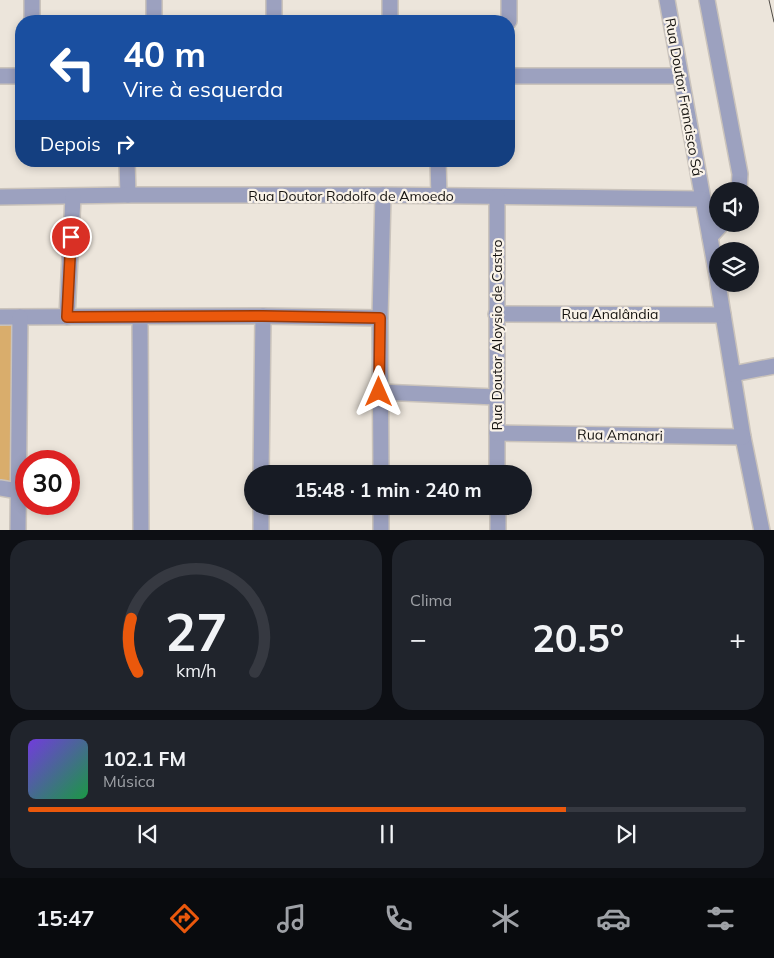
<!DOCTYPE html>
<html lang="pt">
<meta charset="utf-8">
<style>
body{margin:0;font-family:Mulish,sans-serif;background:#20242c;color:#f1f3f6;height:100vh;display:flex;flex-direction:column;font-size:19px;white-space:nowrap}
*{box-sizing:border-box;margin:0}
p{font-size:16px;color:#9ea1a6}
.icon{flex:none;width:28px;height:28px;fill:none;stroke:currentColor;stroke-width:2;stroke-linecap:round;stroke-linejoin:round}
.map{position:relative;height:530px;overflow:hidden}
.side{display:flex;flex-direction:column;gap:10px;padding:10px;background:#0d0f14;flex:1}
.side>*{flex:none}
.banner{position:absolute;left:15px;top:15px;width:500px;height:152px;border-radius:20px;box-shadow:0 2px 8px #0003;background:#1a4fa0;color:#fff;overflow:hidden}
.fabs{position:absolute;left:709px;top:182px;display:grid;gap:10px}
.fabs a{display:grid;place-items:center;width:50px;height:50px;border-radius:50%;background:#171b24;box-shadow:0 2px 8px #0003;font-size:25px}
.speed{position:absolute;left:15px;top:450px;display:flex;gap:10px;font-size:25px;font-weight:700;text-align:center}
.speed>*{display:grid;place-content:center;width:65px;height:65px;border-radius:50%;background:#171b24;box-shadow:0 2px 8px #0003;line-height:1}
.speed .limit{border:8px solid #d22;background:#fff;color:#111}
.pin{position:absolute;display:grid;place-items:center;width:42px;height:42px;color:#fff;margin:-21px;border:2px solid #fff;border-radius:50%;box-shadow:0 1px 5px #0007}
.me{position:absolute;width:55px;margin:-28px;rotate:0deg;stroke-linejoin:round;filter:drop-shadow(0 0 4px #0008)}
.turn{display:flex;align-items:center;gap:18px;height:105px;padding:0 25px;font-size:22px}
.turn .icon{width:65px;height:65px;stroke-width:2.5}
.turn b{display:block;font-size:35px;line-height:42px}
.then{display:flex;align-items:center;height:48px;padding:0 25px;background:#0003;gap:10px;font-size:19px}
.big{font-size:38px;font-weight:700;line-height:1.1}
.side .tile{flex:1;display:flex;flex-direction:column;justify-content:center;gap:8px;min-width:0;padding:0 18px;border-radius:20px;background:#20242c}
.side .dial{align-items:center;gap:0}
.dial svg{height:130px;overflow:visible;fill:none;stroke:#363941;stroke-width:7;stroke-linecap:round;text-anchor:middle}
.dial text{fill:#f1f3f6;stroke:none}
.song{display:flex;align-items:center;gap:15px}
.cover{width:60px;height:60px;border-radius:8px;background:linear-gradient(135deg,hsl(260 70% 55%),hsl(140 70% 35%))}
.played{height:5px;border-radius:2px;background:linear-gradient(90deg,#ea580c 75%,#363941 75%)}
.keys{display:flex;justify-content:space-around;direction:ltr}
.heat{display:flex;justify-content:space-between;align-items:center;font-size:28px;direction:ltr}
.side .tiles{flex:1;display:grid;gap:10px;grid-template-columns:1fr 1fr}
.tile:last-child{grid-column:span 2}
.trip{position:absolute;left:244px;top:465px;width:288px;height:50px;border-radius:25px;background:#171b24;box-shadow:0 2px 8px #0003;font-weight:700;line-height:50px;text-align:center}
.menu{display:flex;height:80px;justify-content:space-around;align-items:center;background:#090b0e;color:#9ea1a6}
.menu .icon{width:35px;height:35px}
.menu .selected{color:#ea580c}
.menu b{font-size:22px;color:#f1f3f6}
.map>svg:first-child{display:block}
.forest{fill:#d9ad6c}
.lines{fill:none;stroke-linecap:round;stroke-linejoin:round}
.minor-casing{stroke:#cac3bb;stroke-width:18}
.minor{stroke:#9ca1bf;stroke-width:15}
.tram{stroke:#4e4a45;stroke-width:1}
.route-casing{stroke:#983908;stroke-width:12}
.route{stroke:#ea580c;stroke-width:9}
.labels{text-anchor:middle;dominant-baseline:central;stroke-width:4.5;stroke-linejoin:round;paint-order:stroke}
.street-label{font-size:14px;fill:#151310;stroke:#f9f2e8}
</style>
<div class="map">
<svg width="774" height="531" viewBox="0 0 774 531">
<rect width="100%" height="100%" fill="#ece5db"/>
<!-- forest -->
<polygon class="forest" points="0,323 20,323 12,484 0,483"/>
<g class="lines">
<!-- minor casing -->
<g class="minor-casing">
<g id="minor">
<polyline points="154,0 154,21"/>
<polyline points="274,0 274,21"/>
<polyline points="667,0 718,282"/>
<polyline points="707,0 740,174 739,191"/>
<polyline points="32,21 32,0"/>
<polyline points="390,21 390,0"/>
<polyline points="509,21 509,0"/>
<polyline points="0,76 21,76"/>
<polyline points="509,76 680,76"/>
<polyline points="127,161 128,195"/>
<polyline points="438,161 439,196"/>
<polyline points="0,197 128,195 383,195 702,199"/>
<polyline points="497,197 497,474"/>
<polyline points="710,237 722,224"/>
<polyline points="718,284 743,437 762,531"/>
<polyline points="496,314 723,315"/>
<polyline points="0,317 263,316 380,318"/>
<polyline points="67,317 73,197"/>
<polyline points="140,317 141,531"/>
<polyline points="733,374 774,366"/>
<polyline points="379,392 496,397"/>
<polyline points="497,433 743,437"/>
<polyline points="261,474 263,316"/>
<polyline points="381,474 380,318 383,195"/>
<polyline points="0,488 18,491"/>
<polyline points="381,506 381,531"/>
<polyline points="498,506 498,531"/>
<polyline points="18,531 20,317"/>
<polyline points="261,531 261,506"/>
</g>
</g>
<!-- minor -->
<use href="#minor" class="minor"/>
<!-- tram -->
<polyline class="tram" points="769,0 774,22"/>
</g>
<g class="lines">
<!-- route casing -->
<g class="route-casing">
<polyline id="route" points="71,237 67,317 263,316 380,318 379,392"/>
</g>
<!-- route -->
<use href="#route" class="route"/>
</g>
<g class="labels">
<!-- street labels -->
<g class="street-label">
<text transform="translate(684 97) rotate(80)">Rua Doutor Francisco Sá</text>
<text x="351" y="196">Rua Doutor Rodolfo de Amoedo</text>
<text x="610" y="314">Rua Analândia</text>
<text transform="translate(497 335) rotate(-90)">Rua Doutor Aloysio de Castro</text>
<text transform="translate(620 435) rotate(1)">Rua Amanari</text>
</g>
</g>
</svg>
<div class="fabs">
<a><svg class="icon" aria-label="sound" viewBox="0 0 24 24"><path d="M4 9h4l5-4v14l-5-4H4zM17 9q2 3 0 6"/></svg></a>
<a><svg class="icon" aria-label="layers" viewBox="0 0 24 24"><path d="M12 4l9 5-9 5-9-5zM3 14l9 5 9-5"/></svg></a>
</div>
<div class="speed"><div class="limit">30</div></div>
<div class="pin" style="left:71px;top:237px;background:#d93025"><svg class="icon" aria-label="arrive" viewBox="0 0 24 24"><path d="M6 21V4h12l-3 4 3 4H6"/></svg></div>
<svg class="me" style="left:379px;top:392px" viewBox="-20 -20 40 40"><path d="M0-17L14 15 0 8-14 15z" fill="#ea580c" stroke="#fff" stroke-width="4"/></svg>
<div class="trip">15:48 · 1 min · 240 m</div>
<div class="banner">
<div class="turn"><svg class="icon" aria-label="left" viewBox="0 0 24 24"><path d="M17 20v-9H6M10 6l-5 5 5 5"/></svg><div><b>40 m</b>Vire à esquerda</div></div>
<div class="then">Depois<svg class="icon" aria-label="right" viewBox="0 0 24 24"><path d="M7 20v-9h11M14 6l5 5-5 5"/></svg></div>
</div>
</div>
<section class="side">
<div class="tiles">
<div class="tile dial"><svg viewBox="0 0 100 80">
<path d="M14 69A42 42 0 1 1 86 69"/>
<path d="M14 69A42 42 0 0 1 10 36" stroke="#ea580c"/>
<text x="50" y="56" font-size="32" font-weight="700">27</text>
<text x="50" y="72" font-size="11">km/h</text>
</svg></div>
<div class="tile"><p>Clima</p>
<div class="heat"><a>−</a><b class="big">20.5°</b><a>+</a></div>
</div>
<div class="tile">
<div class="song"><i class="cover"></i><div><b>102.1 FM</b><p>Música</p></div></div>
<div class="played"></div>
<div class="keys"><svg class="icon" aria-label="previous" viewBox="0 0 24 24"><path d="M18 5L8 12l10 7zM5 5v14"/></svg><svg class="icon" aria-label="pause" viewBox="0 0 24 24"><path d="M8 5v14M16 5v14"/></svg><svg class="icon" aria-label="next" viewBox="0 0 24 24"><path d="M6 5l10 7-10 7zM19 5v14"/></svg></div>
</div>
</div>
</section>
<nav class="menu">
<b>15:47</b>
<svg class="icon selected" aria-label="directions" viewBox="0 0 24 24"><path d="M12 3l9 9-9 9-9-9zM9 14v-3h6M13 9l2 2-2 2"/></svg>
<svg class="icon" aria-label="music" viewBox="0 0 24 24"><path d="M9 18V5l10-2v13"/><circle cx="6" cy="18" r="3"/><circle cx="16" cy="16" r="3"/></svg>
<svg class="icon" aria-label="phone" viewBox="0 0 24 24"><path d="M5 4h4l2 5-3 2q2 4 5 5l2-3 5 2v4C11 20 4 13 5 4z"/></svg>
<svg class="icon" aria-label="climate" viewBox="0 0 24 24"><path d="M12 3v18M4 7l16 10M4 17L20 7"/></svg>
<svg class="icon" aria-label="car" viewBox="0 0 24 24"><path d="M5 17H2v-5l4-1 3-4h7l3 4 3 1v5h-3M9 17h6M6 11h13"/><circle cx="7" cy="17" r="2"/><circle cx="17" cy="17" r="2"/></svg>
<svg class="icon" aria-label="filters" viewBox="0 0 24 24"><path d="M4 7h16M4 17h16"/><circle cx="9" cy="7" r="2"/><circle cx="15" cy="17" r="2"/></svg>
</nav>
